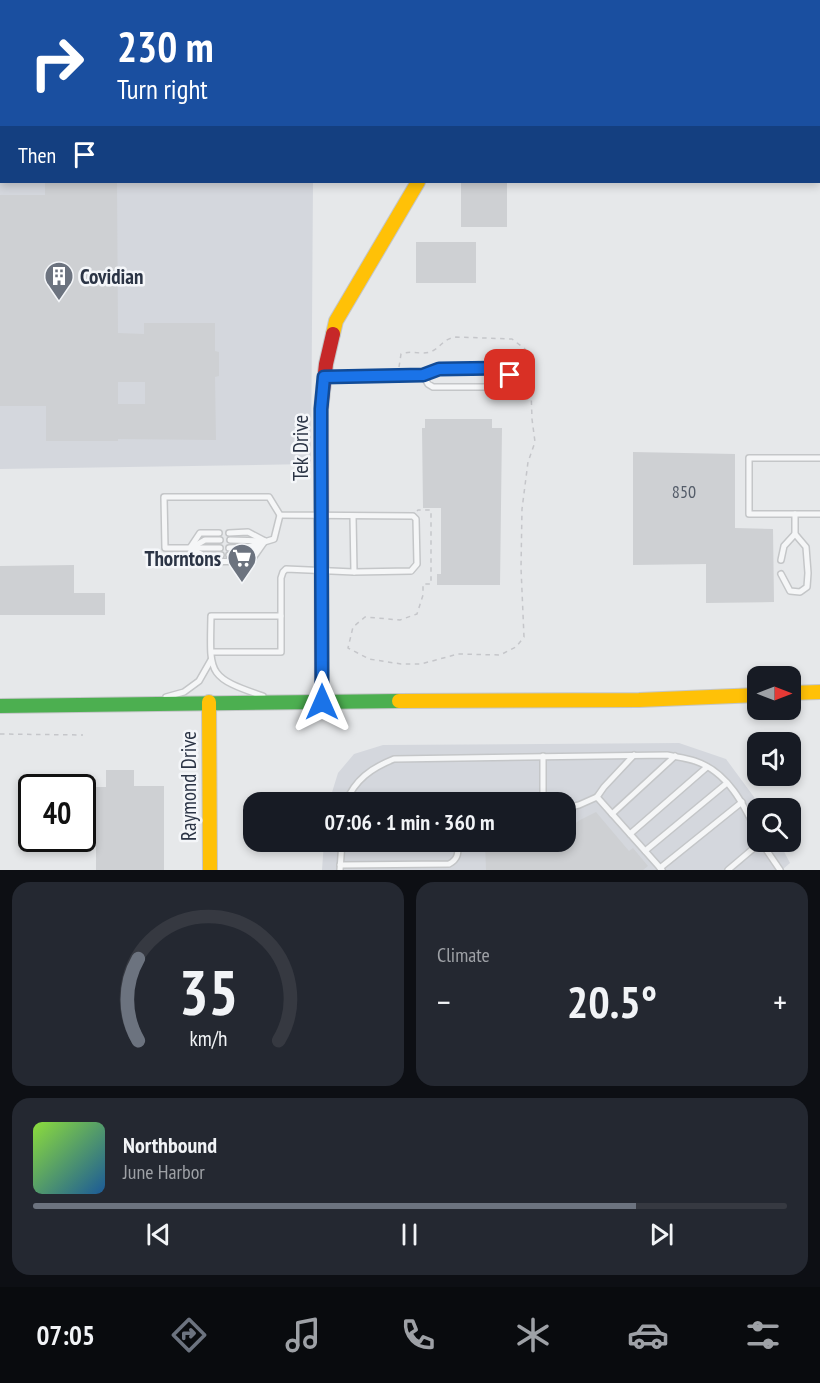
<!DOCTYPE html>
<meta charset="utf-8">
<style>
body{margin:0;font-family:"PT Sans Narrow",sans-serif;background:#242831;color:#f1f3f6;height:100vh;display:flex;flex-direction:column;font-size:22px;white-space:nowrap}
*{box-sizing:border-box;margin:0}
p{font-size:20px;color:#9ea1a6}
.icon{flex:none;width:33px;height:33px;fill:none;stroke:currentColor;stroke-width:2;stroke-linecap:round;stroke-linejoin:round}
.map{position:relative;height:870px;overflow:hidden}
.side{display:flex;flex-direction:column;gap:12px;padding:12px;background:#0d0f14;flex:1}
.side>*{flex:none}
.top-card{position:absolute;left:0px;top:0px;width:820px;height:183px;box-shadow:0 3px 9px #0003;background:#1a4fa0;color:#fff;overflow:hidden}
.needle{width:39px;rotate:90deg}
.controls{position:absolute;left:747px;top:666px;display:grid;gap:12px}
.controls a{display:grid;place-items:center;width:54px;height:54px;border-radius:12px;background:#171b24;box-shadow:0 3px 9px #0003;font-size:30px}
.speed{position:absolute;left:18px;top:774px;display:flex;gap:12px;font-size:30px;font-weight:700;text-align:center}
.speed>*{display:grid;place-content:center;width:78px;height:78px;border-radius:50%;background:#171b24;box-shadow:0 3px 9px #0003;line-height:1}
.speed .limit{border:3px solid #111;border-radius:9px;background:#fff;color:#111}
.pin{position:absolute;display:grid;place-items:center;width:51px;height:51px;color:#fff;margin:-26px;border-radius:12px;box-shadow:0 3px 9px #0006}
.me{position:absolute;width:66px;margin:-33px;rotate:0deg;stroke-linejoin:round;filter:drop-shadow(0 0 4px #0008)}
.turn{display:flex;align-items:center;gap:21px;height:126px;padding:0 18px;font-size:27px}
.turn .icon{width:78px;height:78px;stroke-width:2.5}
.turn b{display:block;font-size:42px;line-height:51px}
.then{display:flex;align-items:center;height:57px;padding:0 18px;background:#0003;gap:12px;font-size:22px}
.big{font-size:45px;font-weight:600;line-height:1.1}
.side .widget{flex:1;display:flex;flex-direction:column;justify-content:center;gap:9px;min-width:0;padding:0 21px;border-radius:18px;background:#242831}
.side .dial{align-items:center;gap:0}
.dial svg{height:156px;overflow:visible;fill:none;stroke:#363941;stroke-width:7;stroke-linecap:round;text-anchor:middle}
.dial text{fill:#f1f3f6;stroke:none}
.song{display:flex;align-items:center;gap:18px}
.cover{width:72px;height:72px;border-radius:9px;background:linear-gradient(135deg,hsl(90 70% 55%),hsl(210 70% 35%))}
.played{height:6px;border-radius:3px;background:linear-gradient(90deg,#6c737f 80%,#363941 80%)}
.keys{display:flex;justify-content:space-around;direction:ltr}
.heat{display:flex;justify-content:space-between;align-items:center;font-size:33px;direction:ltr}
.side .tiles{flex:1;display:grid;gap:12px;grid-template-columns:1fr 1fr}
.widget:last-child{grid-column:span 2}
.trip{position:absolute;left:243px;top:792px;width:333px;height:60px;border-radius:18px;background:#171b24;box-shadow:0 3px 9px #0003;font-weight:600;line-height:60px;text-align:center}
.dock{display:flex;height:96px;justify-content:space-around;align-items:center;background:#090b0e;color:#9ea1a6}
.dock .icon{width:42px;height:42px}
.dock .active{color:#6c737f}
.dock b{font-size:27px;color:#f1f3f6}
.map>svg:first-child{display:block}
.built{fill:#d4d7dd}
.building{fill:#ced0d3;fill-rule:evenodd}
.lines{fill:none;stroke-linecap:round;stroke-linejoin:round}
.lane-casing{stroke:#c4c6c8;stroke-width:8}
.street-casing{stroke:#c4c6c8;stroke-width:14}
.fast-casing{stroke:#c4c6c8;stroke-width:16}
.slow-casing{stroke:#c4c6c8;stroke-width:16}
.jam-casing{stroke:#c4c6c8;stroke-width:16}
.path{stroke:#c5c6ca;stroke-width:1.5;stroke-dasharray:4.5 4.5;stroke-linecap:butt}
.lane{stroke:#f5f6f7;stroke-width:5}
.street{stroke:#f5f6f7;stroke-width:10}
.fast{stroke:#4caf50;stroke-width:14}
.slow{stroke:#ffc107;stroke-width:14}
.jam{stroke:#c62828;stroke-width:14}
.route-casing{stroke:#114b97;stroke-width:15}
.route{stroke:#1a73e8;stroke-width:10}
.labels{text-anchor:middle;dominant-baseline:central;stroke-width:5;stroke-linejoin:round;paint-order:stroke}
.number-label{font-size:18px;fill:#545c69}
.poi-label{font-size:21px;font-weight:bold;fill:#2b3445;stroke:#f4f6f9;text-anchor:start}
.street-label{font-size:21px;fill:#2b3445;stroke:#f4f6f9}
</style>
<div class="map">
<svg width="820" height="870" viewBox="0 0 820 870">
<rect width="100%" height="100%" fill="#e6e8ea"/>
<!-- built -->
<g class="built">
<polygon points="0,127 2,182 313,182 311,464 0,469"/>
<polygon points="679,743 726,759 754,797 761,808 758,808 758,842 779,842 790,863 782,870 322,870 324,842 566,842 566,802 329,802 338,773 354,754 383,745"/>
</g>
<!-- building -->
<g class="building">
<path d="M45 182H117L118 333 144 334V323H215V351L219 352V376L215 377 216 440 118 439V441H46V406H0V195H45ZM118 382H145V404H118Z"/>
<rect x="461" y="182" width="46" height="45"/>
<rect x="416" y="242" width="60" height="41"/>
<polygon points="425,419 492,419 492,428 502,428 500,585 437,585 437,574 441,574 441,508 423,508 422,428 425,428"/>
<polygon points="633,452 735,454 735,528 773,529 774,602 706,603 706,564 633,565"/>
<polygon points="74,565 74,593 105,593 105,615 0,615 0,566"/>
<polygon points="106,770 134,770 134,786 164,786 164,870 96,870 96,787 106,787"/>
<polygon points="596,812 629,851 633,848 648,866 643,870 486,870 485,842 566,842 567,829 580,820"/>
</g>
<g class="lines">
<!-- lane casing -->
<g class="lane-casing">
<g id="lane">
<polyline points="121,0 121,2"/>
<polyline points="0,15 2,15"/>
<polyline points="326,377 423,375 433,369 439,369 504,368 510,375 509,380 502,387 433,387 428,384 423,375"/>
<polyline points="820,458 749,458 749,514 820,514"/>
<polyline points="353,516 354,572"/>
<polyline points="229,533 248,532 265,541"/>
<polyline points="230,540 260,541"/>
<polyline points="190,548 199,562 251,561 265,541"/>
<polyline points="190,548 200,533 219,533"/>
<polyline points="191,548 205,540 220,540"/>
<polyline points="220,548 165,548 164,497 269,497 280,515 413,516 416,519 417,564 411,571 354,572 286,569 283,572 281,578 281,616"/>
<polyline points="229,548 248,547 274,539 280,515"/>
<polyline points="191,549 203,555 221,555"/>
<polyline points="229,555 248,554 259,546"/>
<polyline points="781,560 784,546 795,534"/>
<polyline points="781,574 790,591 800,592 807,587 808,573 806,547 795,534 795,514"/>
<path d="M211 652H281V616H211C210 673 206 677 263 696"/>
<polyline points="166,697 184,692 199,681 211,660"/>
<polyline points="543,756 543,796"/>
<polyline points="597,797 604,787 634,755"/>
<path d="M346 802C355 780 371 768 394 759L667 755C676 757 686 758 695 761 728 772 744 805 758 834"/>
<polyline points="531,802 541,796 550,798 554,802"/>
<polyline points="566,808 579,805 597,797 662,870"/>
<polyline points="612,814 675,756"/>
<polyline points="630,834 707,767"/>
<polyline points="761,842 780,870"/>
<polyline points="645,851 727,783"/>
<path d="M340 865 449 864C459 859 458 852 458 842"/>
<polyline points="660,868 742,802"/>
<polyline points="340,870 342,842"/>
<polyline points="728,870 761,842"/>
</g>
</g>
<!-- street casing -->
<g class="street-casing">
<g id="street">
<polyline points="449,0 449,2"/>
<polyline points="681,0 681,2"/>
</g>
</g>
<!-- fast casing -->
<g class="fast-casing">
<polyline id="fast" points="0,706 399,701"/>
</g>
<!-- slow casing -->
<g class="slow-casing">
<g id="slow">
<polyline points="333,334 336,321 418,182"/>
<polyline points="790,693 820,692"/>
<polyline points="399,701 639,700 758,695"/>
<polyline points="209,702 210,870"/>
</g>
</g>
<!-- jam casing -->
<g class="jam-casing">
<polyline id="jam" points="322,702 321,409 326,364 333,334"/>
</g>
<!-- path -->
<g class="path">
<path d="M399 367 401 354C411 350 421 355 430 352 441 348 442 339 456 337L512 339 525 349 530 360 532 419 535 442 528 462 522 509 521 568 524 637 516 647 500 655 458 654 421 664H401L369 659 348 648 353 627 365 617 400 620 417 614 423 595V584H431V510H418L417 511"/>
<polyline points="0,734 83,735"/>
</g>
<!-- lane -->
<use href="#lane" class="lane"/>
<!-- street -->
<use href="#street" class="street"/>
<!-- fast -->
<use href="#fast" class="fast"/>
<!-- slow -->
<use href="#slow" class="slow"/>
<!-- jam -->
<use href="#jam" class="jam"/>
</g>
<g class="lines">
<!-- route casing -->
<g class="route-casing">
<polyline id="route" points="322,702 321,452 321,409 324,377 423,375 439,369 504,368 510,375"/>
</g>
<!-- route -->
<use href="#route" class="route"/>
</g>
<!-- icons -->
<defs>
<g id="building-pin" transform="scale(1.5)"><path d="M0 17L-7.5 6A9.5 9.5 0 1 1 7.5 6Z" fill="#6c737f" stroke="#f4f6f9"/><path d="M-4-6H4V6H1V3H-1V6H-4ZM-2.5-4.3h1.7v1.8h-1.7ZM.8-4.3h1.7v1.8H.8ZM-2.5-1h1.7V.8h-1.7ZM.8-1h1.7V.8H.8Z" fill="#fff"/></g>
<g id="supermarket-pin" transform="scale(1.5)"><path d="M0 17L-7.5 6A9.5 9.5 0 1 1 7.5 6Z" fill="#6c737f" stroke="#f4f6f9"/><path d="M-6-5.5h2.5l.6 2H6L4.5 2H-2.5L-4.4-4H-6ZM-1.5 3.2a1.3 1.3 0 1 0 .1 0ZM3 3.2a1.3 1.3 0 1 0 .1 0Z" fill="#fff"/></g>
</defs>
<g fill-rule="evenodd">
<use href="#building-pin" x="59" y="276"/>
<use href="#supermarket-pin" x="242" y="558"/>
</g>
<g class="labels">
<!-- number labels -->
<g class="number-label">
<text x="684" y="491">850</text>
</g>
<!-- poi labels -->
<g class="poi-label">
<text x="80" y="276">Covidian</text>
<text x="221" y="558" text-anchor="end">Thorntons</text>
</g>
<!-- street labels -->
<g class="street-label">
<text transform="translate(300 448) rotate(-90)">Tek Drive</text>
<text transform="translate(188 786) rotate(-90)">Raymond Drive</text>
</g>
</g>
</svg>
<div class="controls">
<a><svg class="needle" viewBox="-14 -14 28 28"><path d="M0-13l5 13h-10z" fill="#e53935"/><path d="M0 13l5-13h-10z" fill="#9ea1a6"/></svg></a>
<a><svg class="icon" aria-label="sound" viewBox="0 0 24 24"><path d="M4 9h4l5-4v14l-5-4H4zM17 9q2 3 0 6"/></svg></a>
<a><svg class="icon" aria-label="search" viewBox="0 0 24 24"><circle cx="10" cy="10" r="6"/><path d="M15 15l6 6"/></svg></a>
</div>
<div class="speed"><div class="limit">40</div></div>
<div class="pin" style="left:510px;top:375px;background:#d93025"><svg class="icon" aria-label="arrive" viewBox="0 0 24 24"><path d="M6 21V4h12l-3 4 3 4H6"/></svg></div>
<svg class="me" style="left:322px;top:702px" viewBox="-20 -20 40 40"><path d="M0-17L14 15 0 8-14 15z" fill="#1a73e8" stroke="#fff" stroke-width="4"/></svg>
<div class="trip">07:06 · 1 min · 360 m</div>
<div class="top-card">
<div class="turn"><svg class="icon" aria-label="right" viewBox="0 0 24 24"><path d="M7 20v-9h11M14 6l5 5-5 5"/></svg><div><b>230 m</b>Turn right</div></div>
<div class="then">Then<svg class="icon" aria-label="arrive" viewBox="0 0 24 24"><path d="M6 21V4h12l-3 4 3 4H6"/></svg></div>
</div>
</div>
<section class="side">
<div class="tiles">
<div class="widget dial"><svg viewBox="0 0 100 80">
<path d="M14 69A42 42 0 1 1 86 69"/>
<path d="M14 69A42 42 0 0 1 14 27" stroke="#6c737f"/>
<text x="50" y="56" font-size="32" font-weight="700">35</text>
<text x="50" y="72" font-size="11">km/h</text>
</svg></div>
<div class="widget"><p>Climate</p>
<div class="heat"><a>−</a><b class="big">20.5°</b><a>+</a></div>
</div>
<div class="widget">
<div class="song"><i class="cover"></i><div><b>Northbound</b><p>June Harbor</p></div></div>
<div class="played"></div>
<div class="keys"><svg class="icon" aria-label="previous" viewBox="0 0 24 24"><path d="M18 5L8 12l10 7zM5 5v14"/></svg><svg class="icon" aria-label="pause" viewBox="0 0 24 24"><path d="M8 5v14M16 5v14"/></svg><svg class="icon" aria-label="next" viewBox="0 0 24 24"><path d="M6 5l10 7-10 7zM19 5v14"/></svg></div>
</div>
</div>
</section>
<nav class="dock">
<b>07:05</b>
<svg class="icon active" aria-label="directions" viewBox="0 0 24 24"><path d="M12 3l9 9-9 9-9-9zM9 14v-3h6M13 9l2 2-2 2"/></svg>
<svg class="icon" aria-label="music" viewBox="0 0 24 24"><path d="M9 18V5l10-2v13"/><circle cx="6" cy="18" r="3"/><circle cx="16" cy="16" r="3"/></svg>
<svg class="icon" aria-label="phone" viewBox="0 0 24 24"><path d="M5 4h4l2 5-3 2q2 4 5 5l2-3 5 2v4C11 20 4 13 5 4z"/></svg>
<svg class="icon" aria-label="climate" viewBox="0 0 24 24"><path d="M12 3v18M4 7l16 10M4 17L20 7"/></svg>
<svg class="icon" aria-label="car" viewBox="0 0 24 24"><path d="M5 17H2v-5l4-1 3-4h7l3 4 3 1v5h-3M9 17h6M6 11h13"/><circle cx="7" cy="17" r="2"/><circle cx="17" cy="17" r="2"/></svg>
<svg class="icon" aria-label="filters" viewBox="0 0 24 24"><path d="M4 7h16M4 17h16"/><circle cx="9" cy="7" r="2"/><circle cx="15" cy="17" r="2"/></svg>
</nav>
